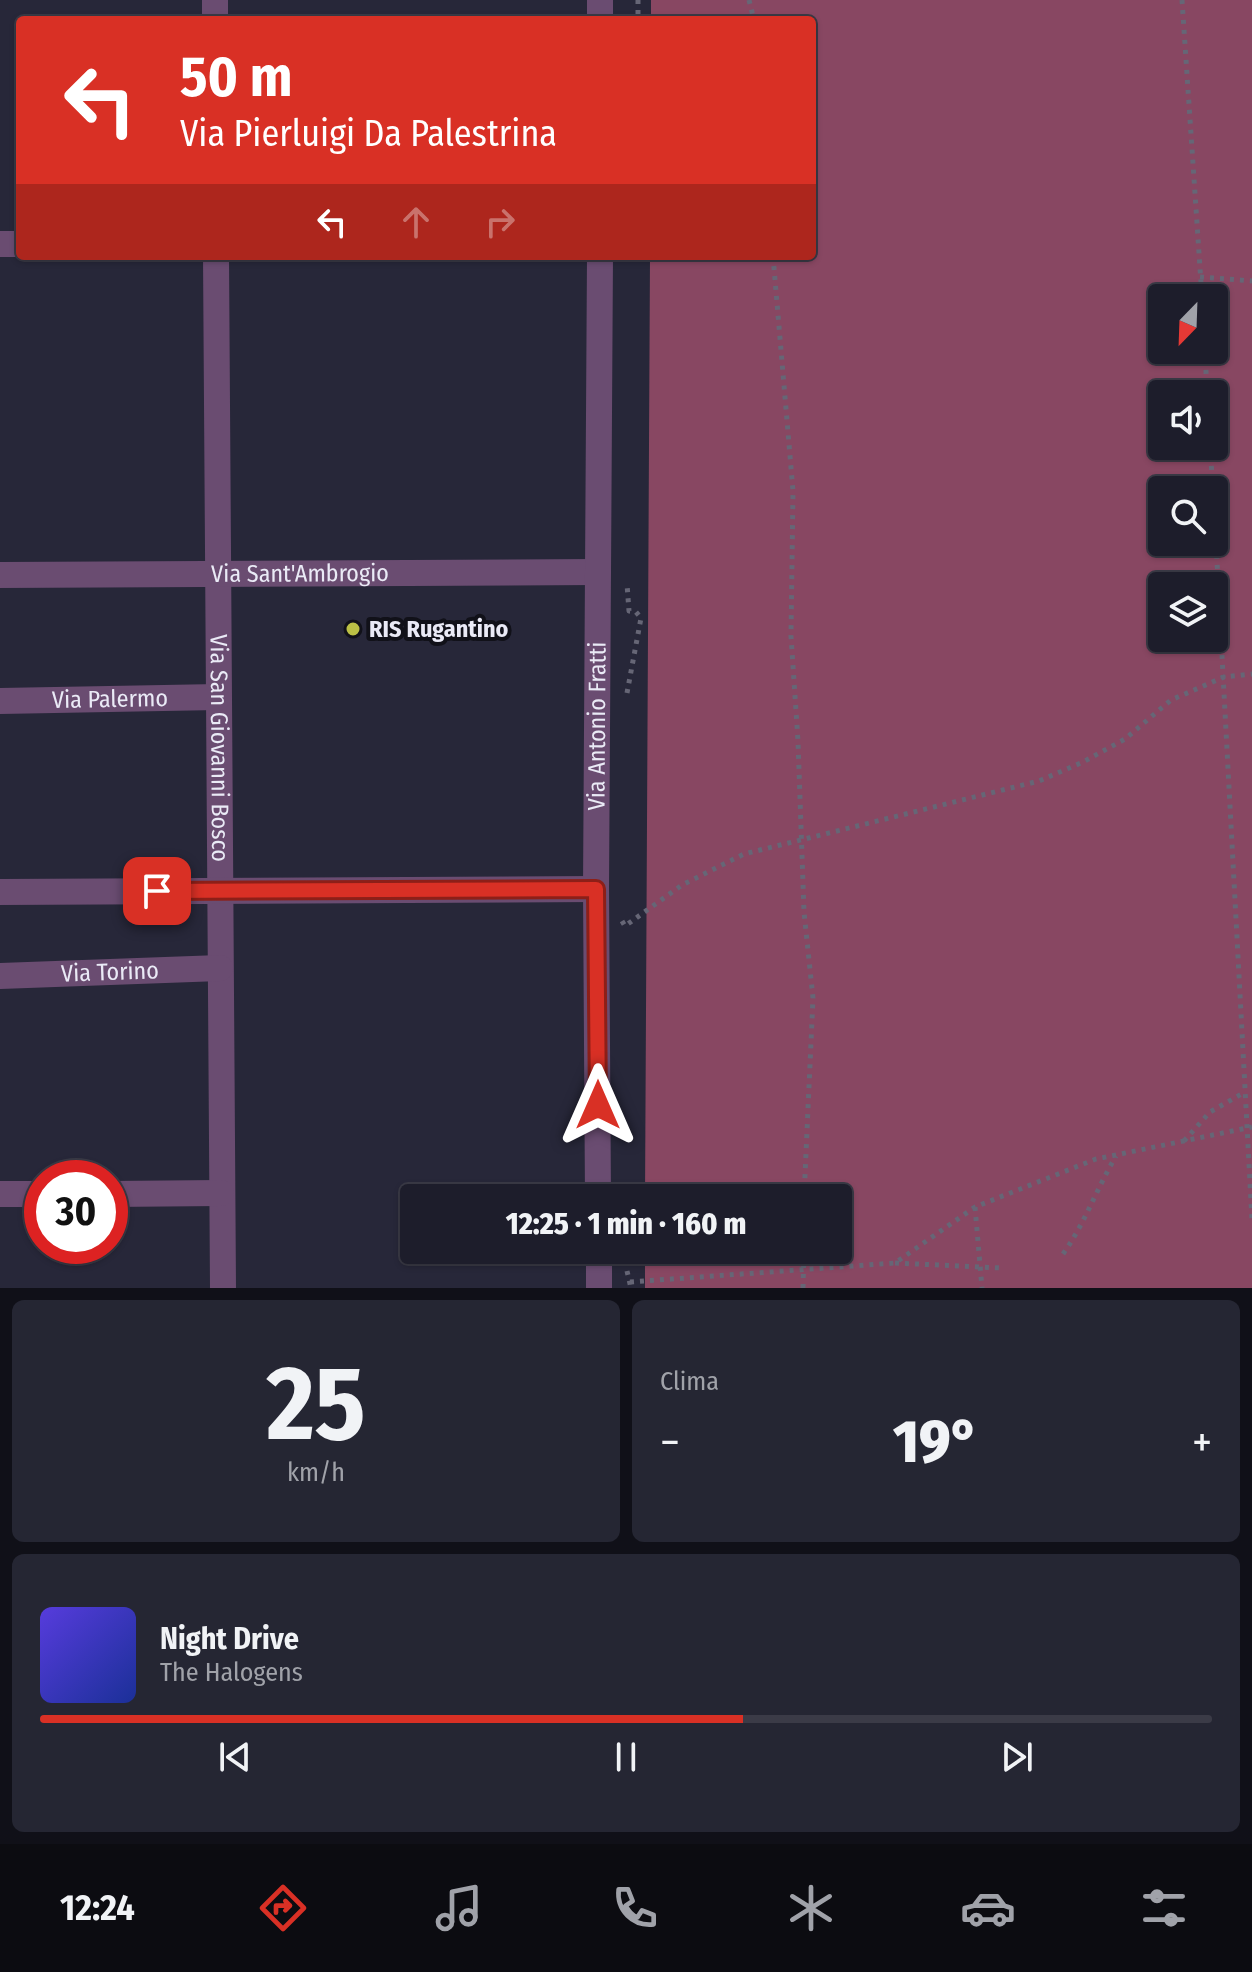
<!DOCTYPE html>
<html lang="it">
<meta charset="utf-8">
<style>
body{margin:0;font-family:"Fira Sans Condensed",sans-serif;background:#252633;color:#f1f3f6;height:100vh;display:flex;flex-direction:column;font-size:30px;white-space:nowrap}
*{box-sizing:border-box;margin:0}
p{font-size:26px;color:#a0a2a9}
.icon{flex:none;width:44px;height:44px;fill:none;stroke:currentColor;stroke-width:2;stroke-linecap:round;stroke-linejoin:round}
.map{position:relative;height:1288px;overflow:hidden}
.side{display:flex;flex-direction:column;gap:12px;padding:12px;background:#101018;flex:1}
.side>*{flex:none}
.banner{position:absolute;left:16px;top:16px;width:800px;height:244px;border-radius:8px;box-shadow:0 2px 6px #0004,0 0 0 2px #3b3b47;background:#d93025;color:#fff;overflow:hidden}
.needle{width:52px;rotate:203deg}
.controls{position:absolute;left:1148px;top:284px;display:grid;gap:16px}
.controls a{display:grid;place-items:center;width:80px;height:80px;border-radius:8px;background:#1d1d2b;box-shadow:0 2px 6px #0004,0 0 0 2px #3b3b47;font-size:40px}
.speed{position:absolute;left:24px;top:1160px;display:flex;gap:16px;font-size:40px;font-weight:700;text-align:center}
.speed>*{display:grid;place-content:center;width:104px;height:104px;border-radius:50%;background:#1d1d2b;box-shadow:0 2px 6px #0004,0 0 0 2px #3b3b47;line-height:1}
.speed .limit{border:12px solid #d22;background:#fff;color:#111}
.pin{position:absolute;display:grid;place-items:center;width:68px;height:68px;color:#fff;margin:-34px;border-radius:16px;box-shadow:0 4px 12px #0006}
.me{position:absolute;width:88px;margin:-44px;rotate:0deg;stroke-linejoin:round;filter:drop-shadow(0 0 6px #0008)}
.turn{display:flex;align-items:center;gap:28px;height:168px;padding:0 32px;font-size:36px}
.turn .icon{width:104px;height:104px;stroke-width:2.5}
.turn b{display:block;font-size:56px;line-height:68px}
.lanes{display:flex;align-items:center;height:76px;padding:0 32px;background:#0003;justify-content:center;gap:40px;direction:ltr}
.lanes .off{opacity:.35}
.big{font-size:60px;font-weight:800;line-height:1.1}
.side .card{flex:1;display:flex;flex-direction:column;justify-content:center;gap:12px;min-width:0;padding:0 28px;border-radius:12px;background:#252633}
.side .dial{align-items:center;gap:0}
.dial b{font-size:104px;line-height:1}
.song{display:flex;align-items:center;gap:24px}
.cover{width:96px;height:96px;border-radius:12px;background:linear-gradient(135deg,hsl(250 70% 55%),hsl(230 70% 35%))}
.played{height:8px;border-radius:4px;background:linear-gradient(90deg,#d93025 60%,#3b3b47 60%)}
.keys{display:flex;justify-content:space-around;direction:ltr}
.heat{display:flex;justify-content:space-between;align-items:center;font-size:44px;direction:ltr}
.side .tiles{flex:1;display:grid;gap:12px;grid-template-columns:1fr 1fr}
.card:last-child{grid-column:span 2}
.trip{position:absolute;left:400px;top:1184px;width:452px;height:80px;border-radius:8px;background:#1d1d2b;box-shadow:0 2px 6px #0004,0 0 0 2px #3b3b47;font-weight:800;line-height:80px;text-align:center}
.menu{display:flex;height:128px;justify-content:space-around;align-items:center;background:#0c0c11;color:#a0a2a9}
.menu .icon{width:56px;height:56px}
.menu .current{color:#d93025}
.menu b{font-size:36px;color:#f1f3f6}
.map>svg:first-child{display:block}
.forest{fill:#884762;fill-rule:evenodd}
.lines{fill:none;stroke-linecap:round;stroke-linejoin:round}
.path{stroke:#666676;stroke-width:5;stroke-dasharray:4 6;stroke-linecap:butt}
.minor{stroke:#6a4c71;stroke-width:26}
.route-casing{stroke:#8d1f18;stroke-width:20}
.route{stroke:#d93025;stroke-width:14}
.poi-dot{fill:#bbc045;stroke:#111119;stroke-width:3}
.labels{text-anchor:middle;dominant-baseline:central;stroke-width:8;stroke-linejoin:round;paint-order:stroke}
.street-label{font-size:24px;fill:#eaeaf6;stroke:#111119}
.poi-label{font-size:24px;font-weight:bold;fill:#eaeaf6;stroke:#111119;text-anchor:start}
</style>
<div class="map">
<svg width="1252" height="1288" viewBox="0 0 1252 1288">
<rect width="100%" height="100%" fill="#272739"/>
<!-- forest -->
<path class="forest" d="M651 0H1252V1288H645V1250H838V1198H645L650 256H812V20H651ZM1162 298H1214V350H1162ZM1162 394H1214V446H1162ZM1162 490H1214V542H1162ZM1162 586H1214V638H1162Z"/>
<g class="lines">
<!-- path -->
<g class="path">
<polyline points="638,0 638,20"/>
<polyline points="749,0 754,20"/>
<polyline points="1182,0 1202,298"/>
<polyline points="773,256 793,491 791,636 798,741 804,912 813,998 804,1198"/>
<polyline points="1200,277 1252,281"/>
<polyline points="1205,350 1207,394"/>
<polyline points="1210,446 1213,490"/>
<polyline points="1214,505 1252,1220"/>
<polyline points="627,693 641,618 636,612 629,611 627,584"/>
<polyline points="622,921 625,926 682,885 744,854 1039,781 1083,762 1125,739 1171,700 1224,677 1252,674"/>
<polyline points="1184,1141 1210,1112 1245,1092"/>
<polyline points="975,1207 982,1288"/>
<path d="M1063 1254C1085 1223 1097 1188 1116 1156"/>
<polyline points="895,1263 1002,1268"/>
<polyline points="627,1271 631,1288"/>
<polyline points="630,1282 895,1263 975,1207 1096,1159 1252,1127"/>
<polyline points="803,1288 804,1250"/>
</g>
<!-- minor -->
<g class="minor">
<polyline points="215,0 215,20"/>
<polyline points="600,20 600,0"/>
<polyline points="0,244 20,244"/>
<path id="s1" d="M216 256 223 1288"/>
<path id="s2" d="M0 575 598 572"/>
<path id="s3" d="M0 701 218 697"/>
<polyline points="0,892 596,889"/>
<path id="s4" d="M0 976 220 968"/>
<polyline points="0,1194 42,1194"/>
<polyline points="110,1194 221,1193"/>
<path id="s5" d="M598 1198 596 889 600 256"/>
<polyline points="599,1250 599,1288"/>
</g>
</g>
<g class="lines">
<!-- route casing -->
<g class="route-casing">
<polyline id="route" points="157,891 596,889 598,1105"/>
</g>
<!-- route -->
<use href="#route" class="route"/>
</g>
<!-- markers -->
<circle class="poi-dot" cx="353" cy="629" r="8"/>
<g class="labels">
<!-- street labels -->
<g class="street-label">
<text stroke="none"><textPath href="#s2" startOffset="300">Via Sant'Ambrogio</textPath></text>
<text stroke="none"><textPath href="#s3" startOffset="110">Via Palermo</textPath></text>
<text stroke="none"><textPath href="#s5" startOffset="472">Via Antonio Fratti</textPath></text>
<text stroke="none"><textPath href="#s1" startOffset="492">Via San Giovanni Bosco</textPath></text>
<text stroke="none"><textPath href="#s4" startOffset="110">Via Torino</textPath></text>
</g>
<!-- poi labels -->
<g class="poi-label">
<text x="369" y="629">RIS Rugantino</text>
</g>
</g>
</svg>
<div class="controls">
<a><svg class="needle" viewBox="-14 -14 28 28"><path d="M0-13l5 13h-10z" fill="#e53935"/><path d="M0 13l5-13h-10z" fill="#a0a2a9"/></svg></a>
<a><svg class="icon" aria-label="sound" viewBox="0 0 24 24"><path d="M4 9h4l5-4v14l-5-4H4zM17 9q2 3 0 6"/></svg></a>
<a><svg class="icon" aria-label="search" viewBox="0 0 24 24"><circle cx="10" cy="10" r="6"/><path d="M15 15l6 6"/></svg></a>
<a><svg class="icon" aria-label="layers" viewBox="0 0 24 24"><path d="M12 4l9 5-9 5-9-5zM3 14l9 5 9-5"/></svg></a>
</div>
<div class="speed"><div class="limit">30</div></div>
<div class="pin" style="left:157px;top:891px;background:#d93025"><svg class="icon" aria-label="arrive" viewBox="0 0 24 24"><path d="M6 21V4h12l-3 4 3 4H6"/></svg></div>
<svg class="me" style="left:598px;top:1105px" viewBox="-20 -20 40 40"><path d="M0-17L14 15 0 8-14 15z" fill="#d93025" stroke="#fff" stroke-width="4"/></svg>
<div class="trip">12:25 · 1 min · 160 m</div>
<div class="banner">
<div class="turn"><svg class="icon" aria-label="left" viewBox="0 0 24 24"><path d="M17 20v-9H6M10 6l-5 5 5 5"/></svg><div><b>50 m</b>Via Pierluigi Da Palestrina</div></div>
<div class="lanes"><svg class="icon" aria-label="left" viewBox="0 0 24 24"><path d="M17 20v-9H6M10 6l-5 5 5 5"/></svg><svg class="icon off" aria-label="ahead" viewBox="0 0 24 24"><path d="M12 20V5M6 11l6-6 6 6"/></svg><svg class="icon off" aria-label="right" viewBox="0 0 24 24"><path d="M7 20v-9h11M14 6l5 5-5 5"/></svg></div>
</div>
</div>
<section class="side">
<div class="tiles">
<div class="card dial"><b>25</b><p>km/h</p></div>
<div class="card"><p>Clima</p>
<div class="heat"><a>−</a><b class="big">19°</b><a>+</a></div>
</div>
<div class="card">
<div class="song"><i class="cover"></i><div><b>Night Drive</b><p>The Halogens</p></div></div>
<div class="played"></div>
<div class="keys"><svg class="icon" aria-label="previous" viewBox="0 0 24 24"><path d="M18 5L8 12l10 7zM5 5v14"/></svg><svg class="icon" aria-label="pause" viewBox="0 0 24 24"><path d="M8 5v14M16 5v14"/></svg><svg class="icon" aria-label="next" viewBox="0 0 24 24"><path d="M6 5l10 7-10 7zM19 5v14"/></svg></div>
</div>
</div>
</section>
<nav class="menu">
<b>12:24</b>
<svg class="icon current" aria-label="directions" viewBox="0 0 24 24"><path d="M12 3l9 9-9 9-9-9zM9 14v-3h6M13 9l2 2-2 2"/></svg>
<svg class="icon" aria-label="music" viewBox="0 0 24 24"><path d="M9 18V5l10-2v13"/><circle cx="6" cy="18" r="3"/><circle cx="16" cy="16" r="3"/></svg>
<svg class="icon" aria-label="phone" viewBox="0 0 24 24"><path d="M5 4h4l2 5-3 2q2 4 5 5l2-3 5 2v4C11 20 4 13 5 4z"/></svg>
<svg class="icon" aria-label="climate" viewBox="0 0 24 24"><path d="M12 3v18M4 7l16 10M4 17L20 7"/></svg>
<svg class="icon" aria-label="car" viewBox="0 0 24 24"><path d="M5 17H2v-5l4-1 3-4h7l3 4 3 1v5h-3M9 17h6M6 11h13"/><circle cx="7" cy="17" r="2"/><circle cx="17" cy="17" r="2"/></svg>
<svg class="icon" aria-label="filters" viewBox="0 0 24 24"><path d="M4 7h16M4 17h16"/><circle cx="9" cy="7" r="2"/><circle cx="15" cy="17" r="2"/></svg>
</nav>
